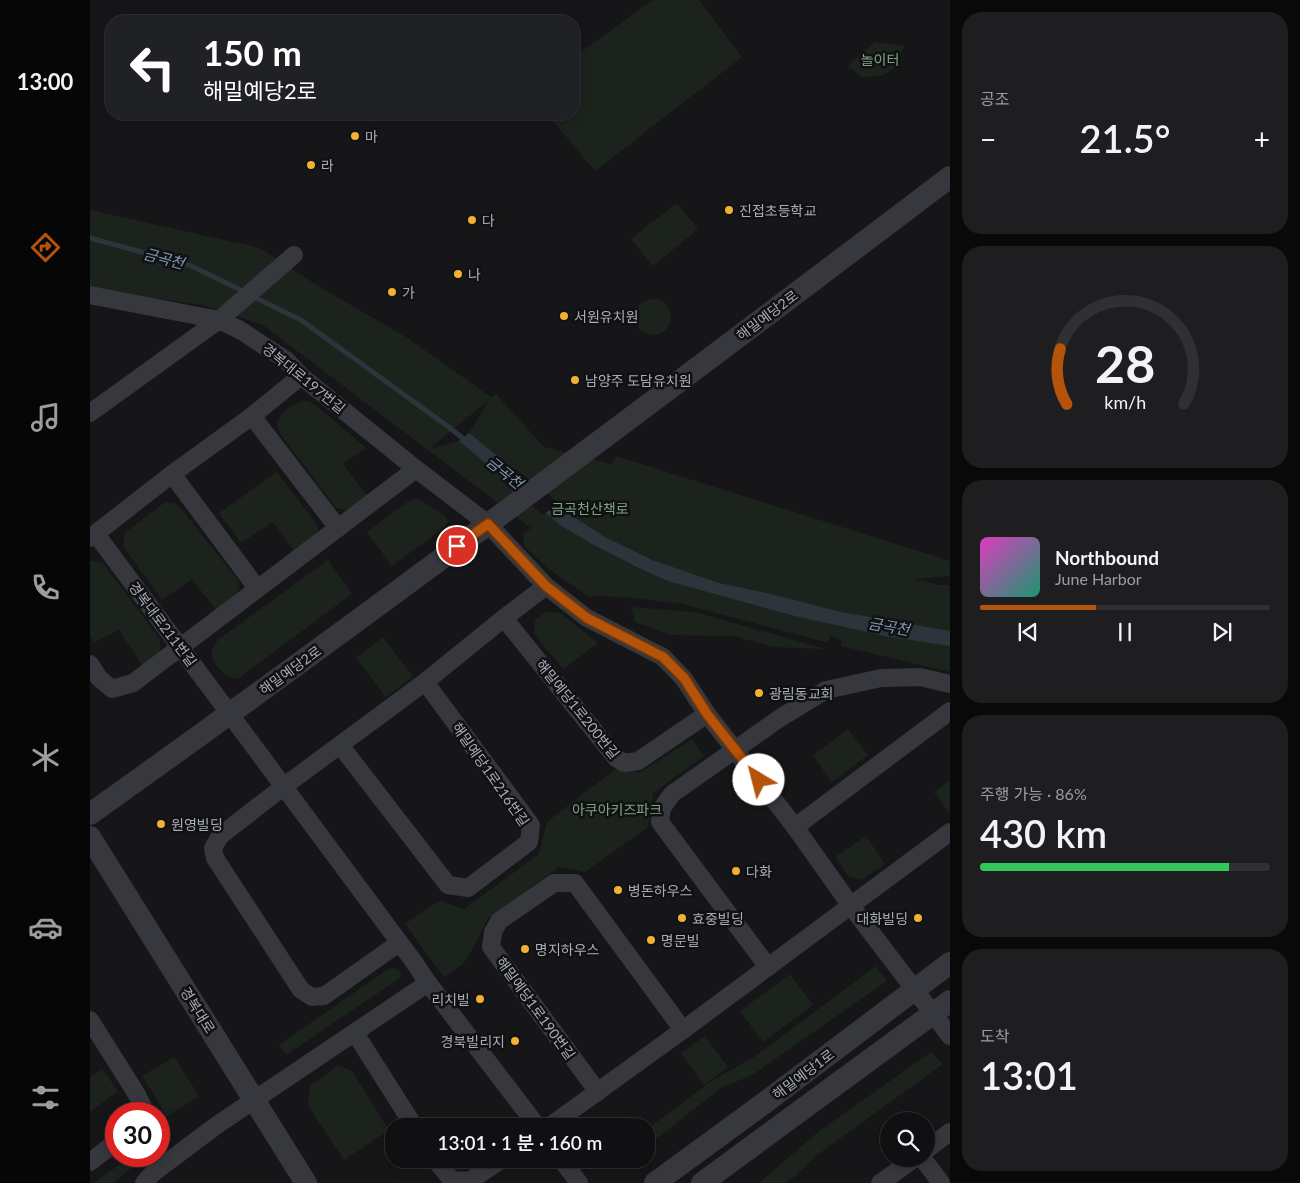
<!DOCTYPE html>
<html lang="ko">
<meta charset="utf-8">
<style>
body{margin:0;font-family:Lato,"Noto Sans KR",sans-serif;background:#1e1e20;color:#f1f3f6;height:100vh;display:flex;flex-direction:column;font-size:19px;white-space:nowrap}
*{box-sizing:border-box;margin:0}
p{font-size:16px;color:#9c9d9f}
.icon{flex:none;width:28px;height:28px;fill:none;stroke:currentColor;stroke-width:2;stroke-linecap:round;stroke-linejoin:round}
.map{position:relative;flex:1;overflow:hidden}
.panel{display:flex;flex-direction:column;gap:12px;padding:12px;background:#09090a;width:350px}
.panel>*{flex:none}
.banner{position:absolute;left:15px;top:15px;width:475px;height:105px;border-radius:20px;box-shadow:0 2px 12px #0003,0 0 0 1px #303032;background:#202124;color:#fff;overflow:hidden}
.tools{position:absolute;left:790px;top:1112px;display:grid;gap:10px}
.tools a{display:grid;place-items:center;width:55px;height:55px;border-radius:50%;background:#101012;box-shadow:0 2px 12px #0003,0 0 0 1px #303032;font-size:25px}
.speed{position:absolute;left:15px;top:1102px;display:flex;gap:10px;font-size:25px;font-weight:700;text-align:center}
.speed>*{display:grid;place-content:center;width:65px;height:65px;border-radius:50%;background:#101012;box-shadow:0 2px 12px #0003,0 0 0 1px #303032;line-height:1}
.speed .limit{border:8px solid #d22;background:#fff;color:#111}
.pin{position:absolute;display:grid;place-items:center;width:42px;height:42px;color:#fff;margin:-21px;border:2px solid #fff;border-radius:50%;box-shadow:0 1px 5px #0007}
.me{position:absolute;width:55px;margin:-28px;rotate:323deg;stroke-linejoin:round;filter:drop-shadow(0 0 4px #0008)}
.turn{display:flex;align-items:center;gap:18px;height:105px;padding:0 15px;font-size:22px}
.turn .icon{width:65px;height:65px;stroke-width:2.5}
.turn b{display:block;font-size:35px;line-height:42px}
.big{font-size:38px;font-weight:600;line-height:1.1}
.panel .tile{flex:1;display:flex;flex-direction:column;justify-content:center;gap:8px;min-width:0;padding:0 18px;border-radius:20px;background:#1e1e20}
.panel .dial{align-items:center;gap:0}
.dial svg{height:130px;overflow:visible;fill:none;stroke:#303032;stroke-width:7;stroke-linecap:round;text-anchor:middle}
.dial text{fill:#f1f3f6;stroke:none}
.song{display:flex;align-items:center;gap:15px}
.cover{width:60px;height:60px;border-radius:8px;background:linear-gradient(135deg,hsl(310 70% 55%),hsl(160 70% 35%))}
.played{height:5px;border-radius:2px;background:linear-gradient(90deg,#b45309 40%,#303032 40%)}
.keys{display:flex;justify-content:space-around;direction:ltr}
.heat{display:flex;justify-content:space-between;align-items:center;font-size:28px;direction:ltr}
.charge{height:8px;border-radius:4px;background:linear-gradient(90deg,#34c759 86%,#303032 0)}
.trip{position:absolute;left:295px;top:1118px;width:270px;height:50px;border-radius:20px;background:#101012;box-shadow:0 2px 12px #0003,0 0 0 1px #303032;font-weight:600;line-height:50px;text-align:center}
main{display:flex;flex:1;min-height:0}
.tabs{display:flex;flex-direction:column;width:90px;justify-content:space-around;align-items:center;background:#060607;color:#9c9d9f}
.tabs .icon{width:35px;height:35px}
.tabs .on{color:#b45309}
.tabs b{font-size:22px;color:#f1f3f6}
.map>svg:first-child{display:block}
.green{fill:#1c231d;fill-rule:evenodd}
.water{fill:#2c353c}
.pier{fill:#161618}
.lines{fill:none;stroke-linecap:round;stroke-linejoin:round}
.stream{stroke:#2c353c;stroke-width:5}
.minor{stroke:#37383d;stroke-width:18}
.tertiary{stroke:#37383d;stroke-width:22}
.route-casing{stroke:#753606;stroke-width:12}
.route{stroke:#b45309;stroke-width:9}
.poi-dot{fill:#f2b134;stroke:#111113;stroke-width:2}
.labels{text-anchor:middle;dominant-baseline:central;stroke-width:5;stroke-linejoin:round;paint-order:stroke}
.park-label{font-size:14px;fill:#7fa381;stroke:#111113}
.poi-label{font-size:14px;fill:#a8adb8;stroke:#111113;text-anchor:start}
.street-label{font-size:14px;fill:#a8adb8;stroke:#111113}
.water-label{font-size:15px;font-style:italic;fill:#7f9bb3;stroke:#111113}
</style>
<main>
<nav class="tabs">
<b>13:00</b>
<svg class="icon on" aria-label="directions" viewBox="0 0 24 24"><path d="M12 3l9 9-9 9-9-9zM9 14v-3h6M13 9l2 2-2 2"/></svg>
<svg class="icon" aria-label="music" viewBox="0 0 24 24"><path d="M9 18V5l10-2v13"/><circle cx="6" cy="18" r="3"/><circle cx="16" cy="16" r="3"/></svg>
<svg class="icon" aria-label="phone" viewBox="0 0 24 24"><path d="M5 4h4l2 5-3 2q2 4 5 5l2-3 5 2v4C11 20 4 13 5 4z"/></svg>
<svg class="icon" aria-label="climate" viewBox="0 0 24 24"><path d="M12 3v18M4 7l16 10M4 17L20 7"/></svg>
<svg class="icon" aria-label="car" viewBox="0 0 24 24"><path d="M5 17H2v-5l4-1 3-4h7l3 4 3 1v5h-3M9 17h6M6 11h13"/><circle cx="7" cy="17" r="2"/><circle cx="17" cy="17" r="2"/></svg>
<svg class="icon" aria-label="filters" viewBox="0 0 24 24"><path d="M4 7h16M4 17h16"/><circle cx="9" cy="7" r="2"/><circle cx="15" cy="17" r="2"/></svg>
</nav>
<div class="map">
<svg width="860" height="1183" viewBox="0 0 860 1183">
<rect width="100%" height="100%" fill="#161618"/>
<!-- green -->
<g class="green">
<polygon points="563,0 609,0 652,57 505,171 457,114 484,114 484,57"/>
<polygon points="785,42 814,46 806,67 792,76 772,77 758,66"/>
<polygon points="587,203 608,229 563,266 541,239"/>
<path d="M0 210 170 248 228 286 316 337 401 397 406 394 454 447 521 464 526 456 860 561V576L825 579 849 585H860V672L751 646 752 641 741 635 738 643 593 604 534 597 498 596 459 569 434 546 433 534 441 528 173 325 113 305 10 291 0 287ZM400 399 379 433 369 441 339 449Z"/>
<circle cx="563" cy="317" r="18"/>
<path d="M214 401 220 402 227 406 276 448 253 464 278 497 257 510 246 508 194 439C192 436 189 432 188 428 184 415 204 403 214 401Z"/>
<polygon points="187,472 225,522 228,529 226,537 206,553 183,522 151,543 129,513"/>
<polygon points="327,498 355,516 358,522 352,529 302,566 277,532 319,501"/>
<path d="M75 502 84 503 89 506 147 579C154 595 137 603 126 610L102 579 72 600 33 546 35 533Z"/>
<path d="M238 560 262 594 149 678C145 678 141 678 137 676 131 672 121 660 122 653 122 647 126 643 129 639Z"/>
<polygon points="0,561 12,562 70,639 70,653 52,665 29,630 4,642 0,636"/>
<polygon points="541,607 605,612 735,649 683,647 644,636 580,635 545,622"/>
<polygon points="456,612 470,613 508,643 473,669 444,634 445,620"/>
<polygon points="293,637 323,677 296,697 266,658"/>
<polygon points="758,729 778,755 742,782 723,756"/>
<polygon points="602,739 614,756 563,793 558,827 495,872 469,867 398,918 385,944 374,963 354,977 315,924 340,906 351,901 374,909 449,854 457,822 528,767 549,773"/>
<polygon points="860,780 860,814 844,792"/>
<polygon points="776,836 795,864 771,880 759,877 745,857"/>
<polygon points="786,966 797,981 662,1075 631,1088 556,1147 556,1130 623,1080 664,1057"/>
<polygon points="304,968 309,970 311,974 310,978 196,1055 189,1045 298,969"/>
<polygon points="700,974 723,1005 673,1042 650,1011"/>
<polygon points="615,1036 638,1067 614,1085 591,1053"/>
<polygon points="841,1052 853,1064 727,1155 705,1176 696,1183 669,1183 728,1132"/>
<polygon points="84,1057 109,1096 77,1116 52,1076"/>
<polygon points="248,1065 262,1071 299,1130 254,1160 224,1115 218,1104 220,1086"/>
<polygon points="12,1069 28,1091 0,1112 0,1077"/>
<polygon points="41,1156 43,1156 43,1166 24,1183 4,1183"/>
<path d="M518 1159H542C532 1167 522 1167 510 1165Z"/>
</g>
<!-- water -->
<polygon class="water" points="379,433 482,516 515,537 562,560 629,583 677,593 751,612 860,631 860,646 795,636 705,616 578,581 549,568 502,544 470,525 369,441"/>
<!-- pier -->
<polygon class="pier" points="426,469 469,503 453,515 411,479"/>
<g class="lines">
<!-- stream -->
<g class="stream">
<polyline points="0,238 99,265 155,292"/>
<polyline points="162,296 211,320 360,428 376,441"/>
</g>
<!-- minor -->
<g class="minor">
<polyline points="0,295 129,320 150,330 196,360 211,376 326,469 398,524 456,586 497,618 573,657 594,679 617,714 705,827 761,906 860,1036"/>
<polyline points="0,413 129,320 204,255"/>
<polyline points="162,416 248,528"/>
<polyline points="82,474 167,588"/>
<polyline points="6,534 324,962 338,983 447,1126"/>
<polyline points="0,538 82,474 162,416 211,376"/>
<polyline points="456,586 414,618 526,758 534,763 548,761 617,714"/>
<polyline points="0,664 9,678 22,689 43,683 326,469"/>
<polyline points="250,745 358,885 378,888 439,842 441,825 335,682"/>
<polyline points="705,827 860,711"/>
<polyline points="309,943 234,996 222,997 211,990 125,858 123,848 130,836 193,787 335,682 414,618"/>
<polyline points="678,967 570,822 572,808 582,794 690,718 736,690 791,678 830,677 860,684"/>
<polyline points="0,1020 46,1093 54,1109 52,1114"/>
<polyline points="265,1033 324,1126"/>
<polyline points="508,1092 401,947 403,932 409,921 464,883 485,883 593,1030"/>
<polyline points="460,1126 593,1030 860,832"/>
<polyline points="836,1150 860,1132"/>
<polyline points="344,1159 362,1180 379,1181 413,1159"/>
<polyline points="471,1159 489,1183"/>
<polyline points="833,1159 851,1183"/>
<polyline points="0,1162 26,1142"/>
<polyline points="54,1183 63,1173 127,1125 338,983"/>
<polyline points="790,1183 824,1159"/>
</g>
<!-- tertiary -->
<g class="tertiary">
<path d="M0 814C291 607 576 392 860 177"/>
<polyline points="0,837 216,1183"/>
<polyline points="565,1183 673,1104 860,963"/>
<polyline points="612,1183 860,1001"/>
</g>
</g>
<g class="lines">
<!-- route casing -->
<g class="route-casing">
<polyline id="route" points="367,546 398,524 456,586 497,618 573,657 594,678 617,714 669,780"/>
</g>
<!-- route -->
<use href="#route" class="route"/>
</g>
<!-- markers -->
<g class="poi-dot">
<circle cx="265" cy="136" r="5"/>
<circle cx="221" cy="165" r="5"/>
<circle cx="639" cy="210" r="5"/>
<circle cx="382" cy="220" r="5"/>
<circle cx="368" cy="274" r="5"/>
<circle cx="302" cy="292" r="5"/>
<circle cx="474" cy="316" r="5"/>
<circle cx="485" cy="380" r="5"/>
<circle cx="669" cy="693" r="5"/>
<circle cx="71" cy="824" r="5"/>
<circle cx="646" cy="871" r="5"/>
<circle cx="528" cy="890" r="5"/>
<circle cx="592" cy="918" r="5"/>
<circle cx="828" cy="918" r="5"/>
<circle cx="561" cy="940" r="5"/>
<circle cx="435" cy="949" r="5"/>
<circle cx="390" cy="999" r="5"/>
<circle cx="425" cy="1041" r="5"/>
</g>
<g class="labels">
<!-- park labels -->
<g class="park-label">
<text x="790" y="59">놀이터</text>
<text x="500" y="508">금곡천산책로</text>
<text x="527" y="809">아쿠아키즈파크</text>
</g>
<!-- poi labels -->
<g class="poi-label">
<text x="275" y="136">마</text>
<text x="231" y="165">라</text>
<text x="649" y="210">진접초등학교</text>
<text x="392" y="220">다</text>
<text x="378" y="274">나</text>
<text x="312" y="292">가</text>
<text x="484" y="316">서원유치원</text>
<text x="495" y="380">남양주 도담유치원</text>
<text x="679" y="693">광림동교회</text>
<text x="81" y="824">원영빌딩</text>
<text x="656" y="871">다화</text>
<text x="538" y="890">병돈하우스</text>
<text x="602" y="918">효중빌딩</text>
<text x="818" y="918" text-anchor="end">대화빌딩</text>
<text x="571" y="940">명문빌</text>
<text x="445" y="949">명지하우스</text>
<text x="380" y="999" text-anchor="end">리치빌</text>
<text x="415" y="1041" text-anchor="end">경북빌리지</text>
</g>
<!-- street labels -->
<g class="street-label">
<text transform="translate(677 315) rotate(-37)">해밀예당2로</text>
<text transform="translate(214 378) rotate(39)">경복대로197번길</text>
<text transform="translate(73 624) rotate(53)">경복대로211번길</text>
<text transform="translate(200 670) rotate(-36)">해밀예당2로</text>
<text transform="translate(488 709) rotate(51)">해밀예당1로200번길</text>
<text transform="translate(401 774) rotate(55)">해밀예당1로216번길</text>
<text transform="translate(446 1008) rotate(54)">해밀예당1로190번길</text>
<text transform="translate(108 1010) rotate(58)">경복대로</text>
<text transform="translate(713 1074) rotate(-37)">해밀예당1로</text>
</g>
<!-- water labels -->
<g class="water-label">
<text transform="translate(74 258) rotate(15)">금곡천</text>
<text transform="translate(415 472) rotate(39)">금곡천</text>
<text transform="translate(799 626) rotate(10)">금곡천</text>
</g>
</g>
</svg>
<div class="tools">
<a><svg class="icon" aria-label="search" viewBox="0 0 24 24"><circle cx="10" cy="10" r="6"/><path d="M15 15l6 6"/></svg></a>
</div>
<div class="speed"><div class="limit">30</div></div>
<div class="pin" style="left:367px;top:546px;background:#d93025"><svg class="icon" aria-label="arrive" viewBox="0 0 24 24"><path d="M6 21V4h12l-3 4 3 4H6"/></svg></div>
<svg class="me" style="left:669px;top:780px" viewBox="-20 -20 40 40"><circle r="19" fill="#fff"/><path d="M0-13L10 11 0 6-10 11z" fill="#b45309"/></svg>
<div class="trip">13:01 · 1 분 · 160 m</div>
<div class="banner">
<div class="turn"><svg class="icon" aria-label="left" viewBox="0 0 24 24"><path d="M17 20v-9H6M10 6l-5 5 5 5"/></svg><div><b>150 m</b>해밀예당2로</div></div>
</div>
</div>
<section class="panel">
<div class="tile"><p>공조</p>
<div class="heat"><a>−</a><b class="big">21.5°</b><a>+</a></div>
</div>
<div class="tile dial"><svg viewBox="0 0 100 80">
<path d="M14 69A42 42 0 1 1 86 69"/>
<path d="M14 69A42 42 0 0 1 10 35" stroke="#b45309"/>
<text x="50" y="56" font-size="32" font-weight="700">28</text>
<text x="50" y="72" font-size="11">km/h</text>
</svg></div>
<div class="tile">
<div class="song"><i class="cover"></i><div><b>Northbound</b><p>June Harbor</p></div></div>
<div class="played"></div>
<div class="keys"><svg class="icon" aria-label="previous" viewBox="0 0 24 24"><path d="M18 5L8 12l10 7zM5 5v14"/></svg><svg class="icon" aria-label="pause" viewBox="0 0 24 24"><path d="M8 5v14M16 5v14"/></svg><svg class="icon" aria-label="next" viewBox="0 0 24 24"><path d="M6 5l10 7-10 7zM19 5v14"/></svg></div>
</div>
<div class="tile"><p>주행 가능 · 86%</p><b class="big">430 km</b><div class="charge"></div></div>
<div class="tile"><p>도착</p><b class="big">13:01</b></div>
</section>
</main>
